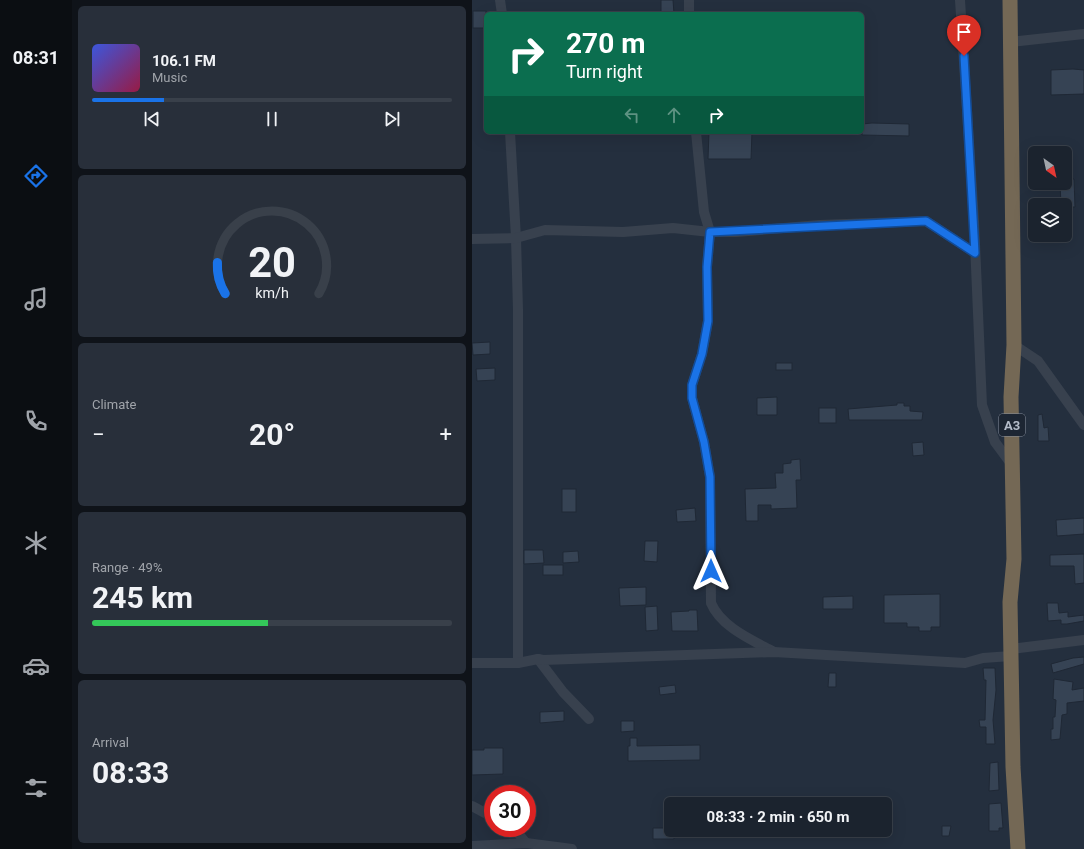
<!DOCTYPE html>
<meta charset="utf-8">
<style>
body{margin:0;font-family:Roboto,sans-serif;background:#282f3a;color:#f1f3f6;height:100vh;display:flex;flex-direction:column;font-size:15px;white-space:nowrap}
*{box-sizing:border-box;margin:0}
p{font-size:13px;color:#a0a4aa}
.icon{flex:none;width:22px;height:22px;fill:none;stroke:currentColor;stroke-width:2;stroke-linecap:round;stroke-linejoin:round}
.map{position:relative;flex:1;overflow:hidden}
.sheet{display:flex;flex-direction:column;gap:6px;padding:6px;background:#0f1319;width:400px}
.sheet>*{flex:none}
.hud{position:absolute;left:12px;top:12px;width:380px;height:122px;border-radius:6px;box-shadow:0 4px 16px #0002,0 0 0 1px #39404a;background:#0b6e4f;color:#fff;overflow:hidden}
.needle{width:26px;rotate:147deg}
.controls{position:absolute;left:556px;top:146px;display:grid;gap:8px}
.controls a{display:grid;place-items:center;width:44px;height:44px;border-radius:6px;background:#1b232e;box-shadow:0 4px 16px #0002,0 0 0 1px #39404a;font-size:20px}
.speed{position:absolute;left:12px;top:785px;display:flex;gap:8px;font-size:20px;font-weight:700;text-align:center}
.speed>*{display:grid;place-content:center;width:52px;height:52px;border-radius:50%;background:#1b232e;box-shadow:0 4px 16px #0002,0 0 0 1px #39404a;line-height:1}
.speed .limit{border:6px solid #d22;background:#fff;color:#111}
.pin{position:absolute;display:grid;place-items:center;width:34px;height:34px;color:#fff;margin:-41px -17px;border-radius:50% 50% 50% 0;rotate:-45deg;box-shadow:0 0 4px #0007}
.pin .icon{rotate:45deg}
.me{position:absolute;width:44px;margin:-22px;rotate:0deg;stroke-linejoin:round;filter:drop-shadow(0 0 3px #0008)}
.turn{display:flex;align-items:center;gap:14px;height:84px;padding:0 16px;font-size:18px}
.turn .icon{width:52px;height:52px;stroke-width:2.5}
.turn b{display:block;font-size:28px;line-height:34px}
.lanes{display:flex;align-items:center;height:38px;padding:0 16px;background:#0003;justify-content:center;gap:20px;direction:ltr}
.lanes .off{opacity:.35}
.big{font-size:30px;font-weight:700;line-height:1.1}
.sheet .card{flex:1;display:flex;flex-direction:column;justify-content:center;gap:6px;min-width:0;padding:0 14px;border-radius:6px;background:#282f3a}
.sheet .dial{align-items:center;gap:0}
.dial svg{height:104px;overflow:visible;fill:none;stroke:#39404a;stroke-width:7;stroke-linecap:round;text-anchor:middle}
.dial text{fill:#f1f3f6;stroke:none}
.song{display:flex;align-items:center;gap:12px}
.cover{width:48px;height:48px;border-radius:6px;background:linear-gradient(135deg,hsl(230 70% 55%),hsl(340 70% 35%))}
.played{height:4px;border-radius:2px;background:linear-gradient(90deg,#1a73e8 20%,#39404a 20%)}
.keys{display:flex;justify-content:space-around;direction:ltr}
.heat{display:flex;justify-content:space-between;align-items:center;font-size:22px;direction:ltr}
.charge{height:6px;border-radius:3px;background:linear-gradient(90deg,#34c759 49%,#39404a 0)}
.trip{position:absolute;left:192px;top:797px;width:228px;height:40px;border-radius:6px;background:#1b232e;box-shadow:0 4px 16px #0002,0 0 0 1px #39404a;font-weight:700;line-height:40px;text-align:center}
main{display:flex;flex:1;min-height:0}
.tabs{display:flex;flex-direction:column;width:72px;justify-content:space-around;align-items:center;background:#0b0e12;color:#a0a4aa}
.tabs .icon{width:28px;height:28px}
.tabs .current{color:#1a73e8}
.tabs b{font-size:18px;color:#f1f3f6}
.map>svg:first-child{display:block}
.building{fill:#364354;stroke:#1f2835}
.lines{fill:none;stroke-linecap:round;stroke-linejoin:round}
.minor{stroke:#38414e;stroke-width:10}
.highway{stroke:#746855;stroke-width:15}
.route-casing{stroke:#114b97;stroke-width:10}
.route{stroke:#1a73e8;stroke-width:7}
.labels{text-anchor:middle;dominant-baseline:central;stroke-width:4;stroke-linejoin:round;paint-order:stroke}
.shield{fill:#1d2633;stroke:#878f9c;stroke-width:1}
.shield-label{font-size:13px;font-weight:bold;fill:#b4bcc9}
</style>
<main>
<nav class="tabs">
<b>08:31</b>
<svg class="icon current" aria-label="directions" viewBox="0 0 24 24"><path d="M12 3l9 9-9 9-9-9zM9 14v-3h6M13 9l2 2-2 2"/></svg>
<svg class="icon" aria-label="music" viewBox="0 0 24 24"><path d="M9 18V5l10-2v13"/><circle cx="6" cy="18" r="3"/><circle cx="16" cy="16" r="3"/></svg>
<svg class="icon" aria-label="phone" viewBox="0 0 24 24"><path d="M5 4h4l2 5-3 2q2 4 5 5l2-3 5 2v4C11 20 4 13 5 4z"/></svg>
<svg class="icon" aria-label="climate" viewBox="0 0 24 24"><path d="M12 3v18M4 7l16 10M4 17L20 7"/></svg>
<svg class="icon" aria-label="car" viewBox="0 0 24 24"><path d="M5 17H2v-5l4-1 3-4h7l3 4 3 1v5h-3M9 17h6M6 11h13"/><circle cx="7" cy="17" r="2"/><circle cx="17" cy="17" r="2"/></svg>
<svg class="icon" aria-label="filters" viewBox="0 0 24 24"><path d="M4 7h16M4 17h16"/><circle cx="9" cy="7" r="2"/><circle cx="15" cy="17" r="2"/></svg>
</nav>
<section class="sheet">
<div class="card">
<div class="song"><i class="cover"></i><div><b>106.1 FM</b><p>Music</p></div></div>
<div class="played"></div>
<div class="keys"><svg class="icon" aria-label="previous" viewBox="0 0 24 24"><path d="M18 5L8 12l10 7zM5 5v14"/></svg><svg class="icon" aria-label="pause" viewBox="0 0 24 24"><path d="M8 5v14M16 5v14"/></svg><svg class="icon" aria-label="next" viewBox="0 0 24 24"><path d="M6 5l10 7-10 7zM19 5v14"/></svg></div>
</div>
<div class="card dial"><svg viewBox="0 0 100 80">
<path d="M14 69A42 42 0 1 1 86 69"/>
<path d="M14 69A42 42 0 0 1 8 45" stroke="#1a73e8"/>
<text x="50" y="56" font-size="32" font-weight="700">20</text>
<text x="50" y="72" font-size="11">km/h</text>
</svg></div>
<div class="card"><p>Climate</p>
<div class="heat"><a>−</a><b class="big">20°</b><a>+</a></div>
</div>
<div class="card"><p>Range · 49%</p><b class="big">245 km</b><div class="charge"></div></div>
<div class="card"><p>Arrival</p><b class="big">08:33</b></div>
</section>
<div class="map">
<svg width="612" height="849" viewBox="0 0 612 849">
<rect width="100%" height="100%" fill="#242f3e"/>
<!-- building -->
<g class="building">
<polygon points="189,0 201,0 202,14 189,14"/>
<rect x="1" y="11" width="13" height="17"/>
<polygon points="601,69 612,70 612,94 579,95 579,70"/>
<polygon points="400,123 437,124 437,136 390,135 390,124"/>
<polygon points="237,132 280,132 279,159 236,159"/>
<polygon points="593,179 602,179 603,207 593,207 593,205 589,205 588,183 593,183"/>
<polygon points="18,342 18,354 1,355 0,343"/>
<rect x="304" y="363" width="16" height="7"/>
<polygon points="23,368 23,380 5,381 4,369"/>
<polygon points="305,397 305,415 285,415 285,398"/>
<polygon points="425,403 432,403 432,406 438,406 438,411 451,412 450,420 377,420 376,409 425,405"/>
<rect x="347" y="408" width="17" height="15"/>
<polygon points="570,414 572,428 576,427 577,441 566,441 566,415"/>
<polygon points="451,442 452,455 441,456 440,443"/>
<polygon points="328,459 329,480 324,480 325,508 299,509 299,505 286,505 286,521 274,521 273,489 304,488 303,473 311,473 311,464 319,463 319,460"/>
<rect x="90" y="489" width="14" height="23"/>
<polygon points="223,508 224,521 205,522 204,510"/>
<polygon points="612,518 612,534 585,536 584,520"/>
<polygon points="173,541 186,541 185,562 172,561"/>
<polygon points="52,550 71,550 72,563 52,564"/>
<polygon points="106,551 107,562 91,563 91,552"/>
<polygon points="612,554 612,583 603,584 602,566 578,566 578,555"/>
<rect x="71" y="565" width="20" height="10"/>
<polygon points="174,587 174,605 148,606 147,588"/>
<polygon points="468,594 468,627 459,627 459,631 447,631 447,627 435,627 435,623 412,623 412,595"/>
<polygon points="381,596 381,609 351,609 351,597"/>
<polygon points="575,603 586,603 587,613 596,612 596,617 612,615 612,621 595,624 589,624 589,620 576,621"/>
<polygon points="185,606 186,630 174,631 173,607"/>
<polygon points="217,610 225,610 226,631 200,631 199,612 217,611"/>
<polygon points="612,657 612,664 581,673 579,664 601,658"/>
<polygon points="511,668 523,668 524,690 521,720 523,744 514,744 514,727 508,727 507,720 513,720 514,680 512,680"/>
<polygon points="357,673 364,673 364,687 356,687"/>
<polygon points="582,679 601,682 600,690 612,688 612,701 595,703 595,714 590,715 588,739 579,740 579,729 581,729 581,717 583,717 584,700 581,699"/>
<polygon points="203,685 204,693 188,695 187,687"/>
<polygon points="92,711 92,721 68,723 68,712"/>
<polygon points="149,721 162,721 162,731 149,732"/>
<polygon points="158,738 165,738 165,746 228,745 228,760 156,761 156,746 158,746"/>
<polygon points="12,748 31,748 31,774 0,775 0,750 12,750"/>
<polygon points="526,762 527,790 517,791 518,763"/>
<polygon points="529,803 531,828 527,828 527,831 517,831 517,804"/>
<polygon points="470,826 479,826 477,836 470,836"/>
<polygon points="181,828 199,828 199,830 202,830 202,839 181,839"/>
</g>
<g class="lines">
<!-- minor -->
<g class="minor">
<polyline points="28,0 30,14"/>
<polyline points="217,0 217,14"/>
<polyline points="488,0 502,221 510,405 523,442 540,465"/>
<polyline points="538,42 612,34"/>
<polyline points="38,132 44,238 46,310 46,663"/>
<path d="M224 132 232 212 238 232 235 267 236 321 230 354 220 385V398L232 442 238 477 239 603C249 627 280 640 302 652"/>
<polyline points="0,239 44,238 73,230 151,232 201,228 238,232 264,232 348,225 454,221 503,253"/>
<polyline points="542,345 566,361 612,425"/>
<polyline points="539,649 612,640"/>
<polyline points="66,659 91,692 117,719"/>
<polyline points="0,663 46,663 66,659 71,660 302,652 493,663 511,658 539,656"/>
<polyline points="0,806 13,813 21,815"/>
<polyline points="42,828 54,843"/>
<polyline points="0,846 54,843 100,849"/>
</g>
<!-- highway -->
<polyline class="highway" points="538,0 542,345 539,397 542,559 538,602 541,767 546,849"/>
</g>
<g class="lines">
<!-- route casing -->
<g class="route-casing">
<polyline id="route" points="239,571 238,477 232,442 220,398 220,385 230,354 236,321 235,267 238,232 454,221 503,253 492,56"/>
</g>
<!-- route -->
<use href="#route" class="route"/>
</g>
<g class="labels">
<!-- shield labels -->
<rect class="shield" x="527" y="414" width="26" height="22" rx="3"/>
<g class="shield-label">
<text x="540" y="425">A3</text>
</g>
</g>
</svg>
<div class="controls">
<a><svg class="needle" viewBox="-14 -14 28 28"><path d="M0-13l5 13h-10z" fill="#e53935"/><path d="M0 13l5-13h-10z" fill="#a0a4aa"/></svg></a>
<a><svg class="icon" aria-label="layers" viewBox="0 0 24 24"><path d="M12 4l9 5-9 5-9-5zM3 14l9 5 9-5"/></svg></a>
</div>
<div class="speed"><div class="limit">30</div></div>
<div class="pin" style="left:492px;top:56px;background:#d93025"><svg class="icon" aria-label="arrive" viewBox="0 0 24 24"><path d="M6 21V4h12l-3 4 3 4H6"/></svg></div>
<svg class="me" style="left:239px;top:571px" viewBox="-20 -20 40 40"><path d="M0-17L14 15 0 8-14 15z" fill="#1a73e8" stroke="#fff" stroke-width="4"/></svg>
<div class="trip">08:33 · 2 min · 650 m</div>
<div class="hud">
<div class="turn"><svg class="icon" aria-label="right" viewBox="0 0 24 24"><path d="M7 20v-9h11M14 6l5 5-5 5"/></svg><div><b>270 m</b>Turn right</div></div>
<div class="lanes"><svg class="icon off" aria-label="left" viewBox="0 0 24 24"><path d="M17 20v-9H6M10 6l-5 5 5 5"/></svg><svg class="icon off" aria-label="ahead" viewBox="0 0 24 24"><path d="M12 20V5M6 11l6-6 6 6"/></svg><svg class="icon" aria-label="right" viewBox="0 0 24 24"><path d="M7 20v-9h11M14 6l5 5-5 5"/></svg></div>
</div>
</div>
</main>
